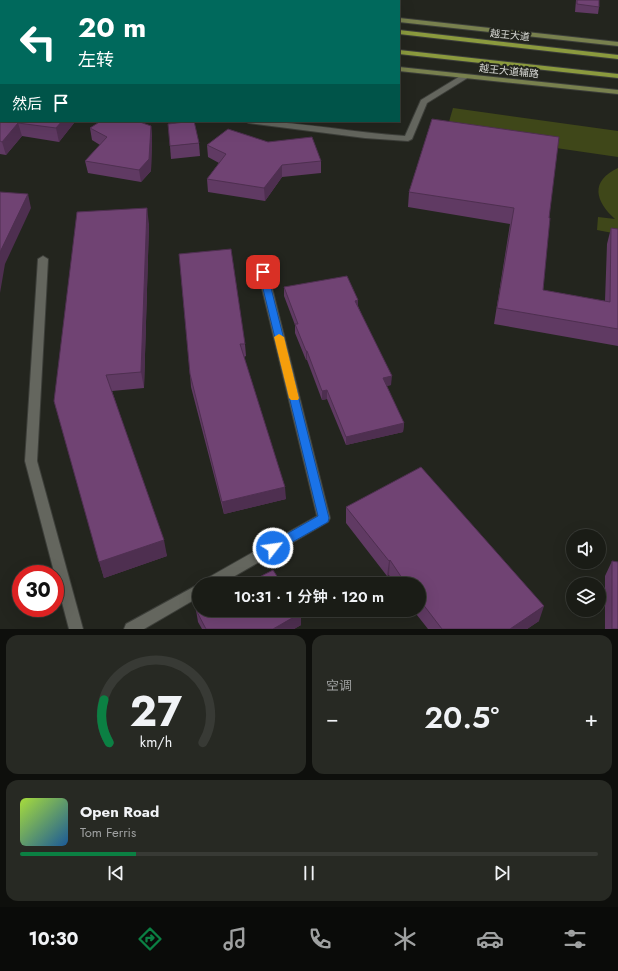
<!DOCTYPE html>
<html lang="zh">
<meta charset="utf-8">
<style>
body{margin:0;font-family:Jost,"Noto Sans SC",sans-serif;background:#272923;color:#f1f3f6;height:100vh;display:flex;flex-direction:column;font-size:15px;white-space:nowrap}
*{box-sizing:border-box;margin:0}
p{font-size:13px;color:#9fa1a1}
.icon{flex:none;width:22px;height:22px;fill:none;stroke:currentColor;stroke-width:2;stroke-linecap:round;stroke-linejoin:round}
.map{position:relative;height:629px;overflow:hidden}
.panel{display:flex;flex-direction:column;gap:6px;padding:6px;background:#0e0f0c;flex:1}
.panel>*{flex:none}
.top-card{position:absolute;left:0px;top:0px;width:400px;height:122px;box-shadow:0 4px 16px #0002,0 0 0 1px #383a35;background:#00695c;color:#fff;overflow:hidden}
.tools{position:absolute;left:566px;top:529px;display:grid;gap:8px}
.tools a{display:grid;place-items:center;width:40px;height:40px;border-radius:50%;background:#1a1c16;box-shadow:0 4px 16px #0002,0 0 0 1px #383a35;font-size:20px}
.speed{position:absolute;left:12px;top:565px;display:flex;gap:8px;font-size:20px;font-weight:700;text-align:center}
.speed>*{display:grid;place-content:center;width:52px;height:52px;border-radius:50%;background:#1a1c16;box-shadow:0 4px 16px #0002,0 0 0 1px #383a35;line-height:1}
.speed .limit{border:6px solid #d22;background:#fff;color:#111}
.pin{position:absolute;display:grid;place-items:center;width:34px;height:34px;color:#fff;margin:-17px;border-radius:8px;box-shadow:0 2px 6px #0006}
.me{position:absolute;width:44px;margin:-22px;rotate:60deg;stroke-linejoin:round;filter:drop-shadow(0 0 3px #0008)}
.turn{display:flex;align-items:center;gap:14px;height:84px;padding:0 12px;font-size:18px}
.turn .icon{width:52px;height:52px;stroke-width:2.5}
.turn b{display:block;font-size:28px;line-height:34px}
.then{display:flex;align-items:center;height:38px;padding:0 12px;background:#0003;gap:8px;font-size:15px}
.big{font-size:30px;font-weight:600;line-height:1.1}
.panel .card{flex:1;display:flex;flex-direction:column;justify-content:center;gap:6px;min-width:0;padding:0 14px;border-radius:12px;background:#272923}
.panel .dial{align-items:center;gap:0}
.dial svg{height:104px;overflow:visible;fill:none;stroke:#383a35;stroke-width:7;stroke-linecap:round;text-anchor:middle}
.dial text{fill:#f1f3f6;stroke:none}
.song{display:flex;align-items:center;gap:12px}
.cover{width:48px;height:48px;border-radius:6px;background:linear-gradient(135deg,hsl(80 70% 55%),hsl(210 70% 35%))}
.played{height:4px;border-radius:2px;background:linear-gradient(90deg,#0b8043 20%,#383a35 20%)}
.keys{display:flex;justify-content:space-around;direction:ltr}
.heat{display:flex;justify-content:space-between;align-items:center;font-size:22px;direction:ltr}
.panel .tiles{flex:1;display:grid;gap:6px;grid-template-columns:1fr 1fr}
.card:last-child{grid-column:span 2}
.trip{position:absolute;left:192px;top:577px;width:234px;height:40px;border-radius:20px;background:#1a1c16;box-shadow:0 4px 16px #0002,0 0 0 1px #383a35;font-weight:600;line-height:40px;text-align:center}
.menu{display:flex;height:64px;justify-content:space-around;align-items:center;background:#0a0b09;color:#9fa1a1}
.menu .icon{width:28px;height:28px}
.menu .selected{color:#0b8043}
.menu b{font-size:18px;color:#f1f3f6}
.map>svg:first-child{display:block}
.green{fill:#3f4719}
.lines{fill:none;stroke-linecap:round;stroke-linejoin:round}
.minor-casing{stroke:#3d3f3a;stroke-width:2}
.secondary-casing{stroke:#3d3f3a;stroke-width:2}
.primary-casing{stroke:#3d3f3a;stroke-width:2}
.minor{fill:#64665e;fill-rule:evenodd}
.secondary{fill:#78804e;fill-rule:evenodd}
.primary{fill:#8b9a3e;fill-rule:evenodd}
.wall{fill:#603a63}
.shaded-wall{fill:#4e2f50}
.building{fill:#704373;stroke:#4e2f50}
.route{fill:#1a73e8;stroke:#114b97}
.slow{fill:#f59e0b}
.labels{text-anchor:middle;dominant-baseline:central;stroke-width:4;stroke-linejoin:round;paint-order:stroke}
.far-street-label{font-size:10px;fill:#dadbd7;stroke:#23251e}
</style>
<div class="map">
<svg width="618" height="629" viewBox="0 0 618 629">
<rect width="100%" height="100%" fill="#23251e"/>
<!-- green -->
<g class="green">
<polygon points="453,108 618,131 618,157 446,132"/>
<path d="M618 168V234L597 230 598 217 615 219C595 201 590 181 618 168Z"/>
</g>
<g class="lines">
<!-- minor casing -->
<g class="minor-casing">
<g id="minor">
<path d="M462 75H468L469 77 427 103 412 139 408 141 365 138 249 123 245 121C298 121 352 133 405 136L421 100Z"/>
<polygon points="43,256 48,259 37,461 83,629 69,629 25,461 38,259"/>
<polygon points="263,269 268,272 330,518 328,522 221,584 202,584 204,580 317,516 258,272"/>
<polygon points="199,584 199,597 144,629 124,629 126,624"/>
</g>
</g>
<!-- secondary casing -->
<g class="secondary-casing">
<g id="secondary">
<rect x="202" y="0" width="16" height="1"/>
<polygon points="399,18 618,42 618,46 399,22"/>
<rect x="0" y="20" width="1" height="4"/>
<polygon points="399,67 618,90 618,94 399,71"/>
</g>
</g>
<!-- primary casing -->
<g class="primary-casing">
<g id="primary">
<rect x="110" y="0" width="15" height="1"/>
<rect x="0" y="7" width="1" height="4"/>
<polygon points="399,30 618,55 618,59 399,34"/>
<polygon points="399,50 618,74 618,78 399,54"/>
</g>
</g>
<!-- minor -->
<use href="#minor" class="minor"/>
<!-- secondary -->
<use href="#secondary" class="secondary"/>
<!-- primary -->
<use href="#primary" class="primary"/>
</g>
<!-- wall -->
<g class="wall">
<polygon points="576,0 599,0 599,7 598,14 575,12"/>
<polygon points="0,34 1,121 74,121 74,123 59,142 22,136 6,155 0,154"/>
<polygon points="432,119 549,218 543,290 605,301 607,244 611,228 618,229 618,346 494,324 510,224 408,207 409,192"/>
<polygon points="327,121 341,121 341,123"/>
<polygon points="151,126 152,138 151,171 141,182 88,173 85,161 100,145 92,140 90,128"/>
<polygon points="199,143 200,156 171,159 170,146"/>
<polygon points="207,145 321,161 321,173 282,177 265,201 208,192 207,179 219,163 208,157"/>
<polygon points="149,224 144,388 112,391 167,556 104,578 54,401"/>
<polygon points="179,254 245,344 246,356 244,357 286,499 224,514 191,387 190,374"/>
<polygon points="284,287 358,306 391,385 386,386 404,423 403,432 346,445 327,399 322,400 307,360 306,360 295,333 295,325 284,296"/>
<polygon points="346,507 539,621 527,629 428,629 413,610 419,610 419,584 394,584 389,575 387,576 346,523"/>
<polygon points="612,561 618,629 605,629 605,576"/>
<polygon points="196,610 301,625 294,629 202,629 198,622"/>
</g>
<!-- shaded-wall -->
<g class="shaded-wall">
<polygon points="62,121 74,121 74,123 59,142 56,128"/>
<polygon points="18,123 22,136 6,155 2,142"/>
<polygon points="151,126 152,138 151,171 141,182 139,170"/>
<polygon points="282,165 282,177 265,201 264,188"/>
<polygon points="28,194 31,208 5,264 0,293 0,254 1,250"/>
<polygon points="147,208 149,224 144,388 141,372"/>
<polygon points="358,300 358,309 355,301"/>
<rect x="306" y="351" width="1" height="9"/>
<polygon points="392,376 391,385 382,387 383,378"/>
<polygon points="327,390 327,399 322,400 322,391"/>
<polygon points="404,423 403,432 346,445 346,437"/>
<polygon points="285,487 286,499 224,514 222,502"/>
<polygon points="164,540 167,556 104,578 99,562"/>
<polygon points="390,560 389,575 387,576 389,561"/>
<polygon points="544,606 539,621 527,629 510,629"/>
<polygon points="301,613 301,625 294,629 273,629"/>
</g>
<!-- building -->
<g class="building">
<polygon points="577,0 599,0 599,7 577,4"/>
<polygon points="0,34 1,34 1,121 62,121 56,128 18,123 2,142 0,141"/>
<polygon points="432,119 559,137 549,218 550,218 543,290 610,302 611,228 618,229 618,329 497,308 514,208 409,192"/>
<polygon points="101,121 137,121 151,126 149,159 139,170 85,161 107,137 90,128"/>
<polygon points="194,121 199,143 170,146 168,124"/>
<polygon points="228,129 268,142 312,137 321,161 282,165 264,188 207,179 226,154 207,145"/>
<polygon points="0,192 28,194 1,250 0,254"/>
<polygon points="147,208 141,372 106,375 164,540 99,562 54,401 77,212"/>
<polygon points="231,249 245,344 240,344 285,487 222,502 190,374 179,254"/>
<polygon points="347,276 358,300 355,301 392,376 383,378 404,423 346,437 327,390 322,391 307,351 306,351 295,324 298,324 284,287"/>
<polygon points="421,467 544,606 510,629 442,629 419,599 419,584 407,584 402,578 390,560 389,561 346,507"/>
<polygon points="612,561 618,562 618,629 612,629"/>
<polygon points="273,570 282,584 246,584"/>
<polygon points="199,609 199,610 299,610 301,613 273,629 206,629 196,610"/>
</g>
<!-- route -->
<polygon class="route" points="263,269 267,272 329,518 328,522 273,553 269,551 267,548 269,544 318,516 259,272"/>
<!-- slow -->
<polygon class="slow" points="279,334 284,337 299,398 298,400 291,400 289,398 274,337"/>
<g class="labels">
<!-- far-street labels -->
<g class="far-street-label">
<text transform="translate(510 35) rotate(6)">越王大道</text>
<text transform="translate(509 71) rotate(6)">越王大道辅路</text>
</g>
</g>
</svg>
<div class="tools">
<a><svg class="icon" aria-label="sound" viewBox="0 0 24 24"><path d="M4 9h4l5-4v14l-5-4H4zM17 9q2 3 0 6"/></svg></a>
<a><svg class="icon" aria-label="layers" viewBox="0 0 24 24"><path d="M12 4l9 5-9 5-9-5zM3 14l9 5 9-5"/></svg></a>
</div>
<div class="speed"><div class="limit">30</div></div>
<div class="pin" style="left:263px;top:272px;background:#d93025"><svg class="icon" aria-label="arrive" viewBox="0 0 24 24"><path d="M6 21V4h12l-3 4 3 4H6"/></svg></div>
<svg class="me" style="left:273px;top:548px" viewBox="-20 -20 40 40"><circle r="17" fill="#1a73e8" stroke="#fff" stroke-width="3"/><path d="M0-11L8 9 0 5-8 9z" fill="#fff"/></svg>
<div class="trip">10:31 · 1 分钟 · 120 m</div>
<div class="top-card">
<div class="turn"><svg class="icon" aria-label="left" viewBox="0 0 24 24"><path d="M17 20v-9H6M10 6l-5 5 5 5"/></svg><div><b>20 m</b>左转</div></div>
<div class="then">然后<svg class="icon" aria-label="arrive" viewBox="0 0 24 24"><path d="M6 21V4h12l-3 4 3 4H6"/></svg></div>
</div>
</div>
<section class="panel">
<div class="tiles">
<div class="card dial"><svg viewBox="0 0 100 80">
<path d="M14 69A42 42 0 1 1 86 69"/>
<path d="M14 69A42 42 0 0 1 10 36" stroke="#0b8043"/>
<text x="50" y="56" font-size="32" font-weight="700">27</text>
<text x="50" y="72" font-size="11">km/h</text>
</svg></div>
<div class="card"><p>空调</p>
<div class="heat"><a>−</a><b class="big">20.5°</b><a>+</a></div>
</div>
<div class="card">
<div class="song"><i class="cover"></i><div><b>Open Road</b><p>Tom Ferris</p></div></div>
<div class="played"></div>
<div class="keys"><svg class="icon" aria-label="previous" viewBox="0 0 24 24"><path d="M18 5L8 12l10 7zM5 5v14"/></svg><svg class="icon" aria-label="pause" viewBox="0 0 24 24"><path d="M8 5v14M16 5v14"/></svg><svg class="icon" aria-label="next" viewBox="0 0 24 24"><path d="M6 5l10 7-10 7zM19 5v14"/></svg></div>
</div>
</div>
</section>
<nav class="menu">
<b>10:30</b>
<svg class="icon selected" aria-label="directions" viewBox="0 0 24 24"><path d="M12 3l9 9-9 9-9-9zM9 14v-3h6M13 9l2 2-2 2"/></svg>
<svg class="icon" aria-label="music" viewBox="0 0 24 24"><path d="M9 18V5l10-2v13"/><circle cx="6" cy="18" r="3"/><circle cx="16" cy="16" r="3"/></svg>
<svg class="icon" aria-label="phone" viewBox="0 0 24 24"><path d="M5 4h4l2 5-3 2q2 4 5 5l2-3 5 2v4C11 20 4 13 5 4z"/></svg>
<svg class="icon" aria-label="climate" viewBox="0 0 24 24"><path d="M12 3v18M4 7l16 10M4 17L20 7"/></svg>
<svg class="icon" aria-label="car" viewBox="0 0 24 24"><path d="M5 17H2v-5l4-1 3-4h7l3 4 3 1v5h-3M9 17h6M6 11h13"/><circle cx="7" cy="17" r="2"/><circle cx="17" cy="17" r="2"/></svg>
<svg class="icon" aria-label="filters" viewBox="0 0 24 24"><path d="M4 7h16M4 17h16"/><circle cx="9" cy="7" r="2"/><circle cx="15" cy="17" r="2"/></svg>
</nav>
